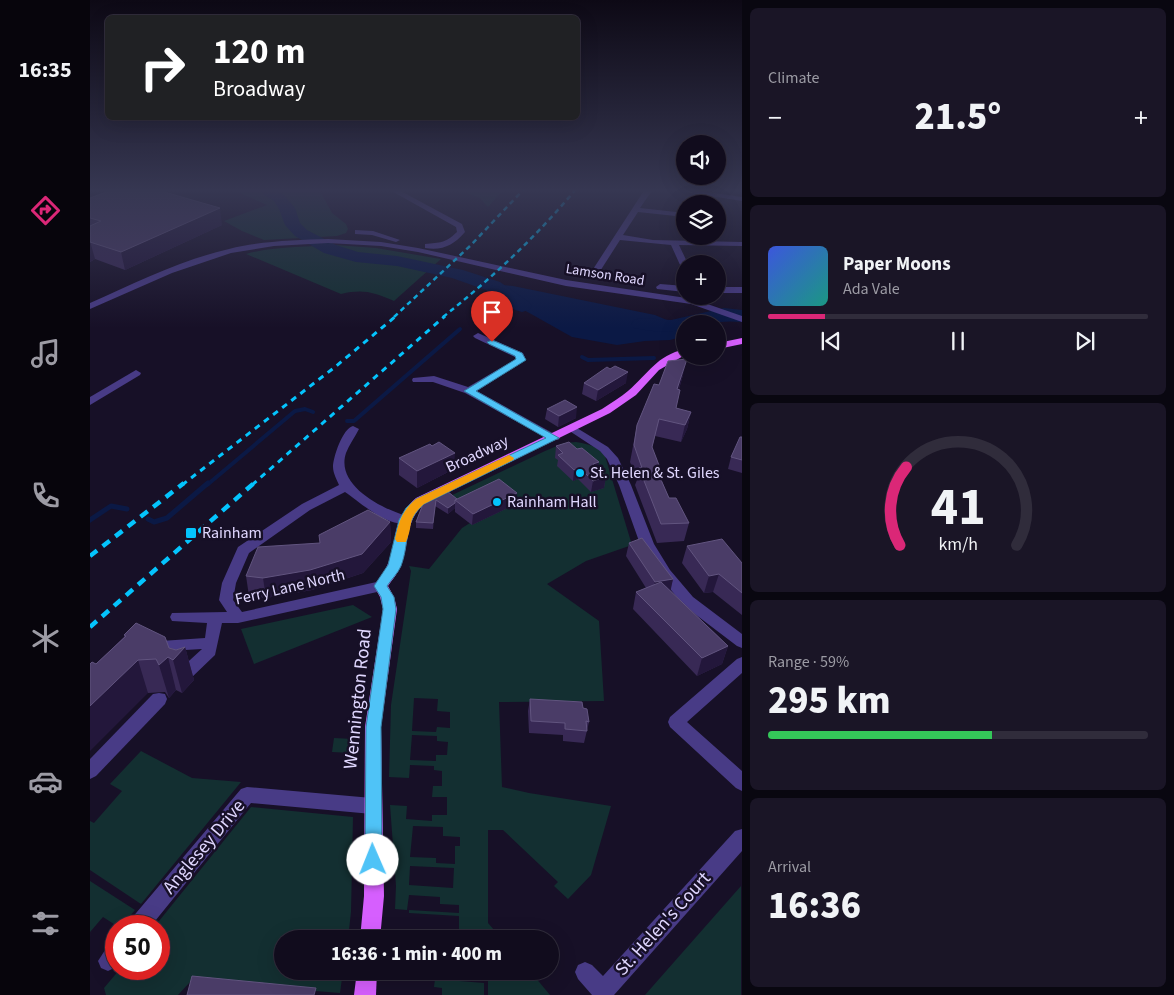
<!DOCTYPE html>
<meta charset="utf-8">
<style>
body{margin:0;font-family:"Source Sans 3",sans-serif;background:#1a1526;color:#f1f3f6;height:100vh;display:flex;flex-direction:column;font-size:19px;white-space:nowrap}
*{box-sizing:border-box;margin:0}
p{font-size:16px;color:#9c9ba4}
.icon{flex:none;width:28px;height:28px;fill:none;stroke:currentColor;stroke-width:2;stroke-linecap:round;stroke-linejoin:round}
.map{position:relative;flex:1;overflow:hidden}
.sheet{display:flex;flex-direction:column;gap:8px;padding:8px;background:#090710;width:432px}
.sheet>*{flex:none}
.hud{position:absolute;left:15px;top:15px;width:475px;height:105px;border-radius:8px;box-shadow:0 5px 20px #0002,0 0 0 1px #302c3b;background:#202124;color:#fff;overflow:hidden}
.buttons{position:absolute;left:586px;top:135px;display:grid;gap:10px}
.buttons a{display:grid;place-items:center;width:50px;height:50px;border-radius:50%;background:#110c1d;box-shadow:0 5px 20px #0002,0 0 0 1px #302c3b;font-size:25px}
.speed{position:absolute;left:15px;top:915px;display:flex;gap:10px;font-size:25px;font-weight:700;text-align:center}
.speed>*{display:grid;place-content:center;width:65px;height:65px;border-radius:50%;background:#110c1d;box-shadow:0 5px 20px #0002,0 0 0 1px #302c3b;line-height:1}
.speed .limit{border:8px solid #d22;background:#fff;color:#111}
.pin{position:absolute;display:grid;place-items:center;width:42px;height:42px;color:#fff;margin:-51px -21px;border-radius:50% 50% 50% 0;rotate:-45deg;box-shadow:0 0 5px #0007}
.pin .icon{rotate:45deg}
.me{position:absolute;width:55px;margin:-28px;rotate:359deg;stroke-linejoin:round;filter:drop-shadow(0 0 4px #0008)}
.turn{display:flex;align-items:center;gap:18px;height:105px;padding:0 25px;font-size:22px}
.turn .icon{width:65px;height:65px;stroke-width:2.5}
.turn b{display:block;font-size:35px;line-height:42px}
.big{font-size:38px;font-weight:800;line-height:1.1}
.sheet .tile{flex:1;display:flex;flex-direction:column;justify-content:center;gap:8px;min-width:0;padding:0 18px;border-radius:8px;background:#1a1526}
.sheet .dial{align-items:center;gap:0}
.dial svg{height:130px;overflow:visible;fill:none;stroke:#302c3b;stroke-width:7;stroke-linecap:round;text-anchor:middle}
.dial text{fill:#f1f3f6;stroke:none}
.song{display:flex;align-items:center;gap:15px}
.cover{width:60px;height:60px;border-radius:8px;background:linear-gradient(135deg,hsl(230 70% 55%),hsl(170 70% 35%))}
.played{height:5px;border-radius:2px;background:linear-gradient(90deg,#db2777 15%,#302c3b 15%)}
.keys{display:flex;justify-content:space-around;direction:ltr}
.heat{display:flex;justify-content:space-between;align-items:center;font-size:28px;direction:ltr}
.charge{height:8px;border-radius:4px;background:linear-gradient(90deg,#34c759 59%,#302c3b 0)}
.trip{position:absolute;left:184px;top:930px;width:285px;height:50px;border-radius:25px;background:#110c1d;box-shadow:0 5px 20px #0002,0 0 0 1px #302c3b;font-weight:800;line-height:50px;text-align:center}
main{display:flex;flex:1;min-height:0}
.tab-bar{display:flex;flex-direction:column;width:90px;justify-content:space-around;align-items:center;background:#07050c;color:#9c9ba4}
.tab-bar .icon{width:35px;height:35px}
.tab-bar .active{color:#db2777}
.tab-bar b{font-size:22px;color:#f1f3f6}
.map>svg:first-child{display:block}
.green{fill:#132f31;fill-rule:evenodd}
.water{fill:#0b1945}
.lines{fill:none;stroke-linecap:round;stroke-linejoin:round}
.stream-far2{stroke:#0b1945;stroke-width:3}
.stream-far1{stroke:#0b1945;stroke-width:4}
.stream{stroke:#0b1945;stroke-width:5}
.river{fill:#0b1945;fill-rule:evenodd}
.minor{fill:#483b86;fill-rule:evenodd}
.major{fill:#d65ffe;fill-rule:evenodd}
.rail-far2{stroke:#04c4fd;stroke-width:2.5;stroke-dasharray:5 4;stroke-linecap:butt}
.rail-far1{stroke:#04c4fd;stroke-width:3;stroke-dasharray:6 5.5;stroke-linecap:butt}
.rail{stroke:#04c4fd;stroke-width:4.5;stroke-dasharray:9 7;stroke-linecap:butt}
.wall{fill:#382955}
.shaded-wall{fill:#23173b}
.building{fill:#4a3c67;stroke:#61547f}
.route{fill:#4fc3f7;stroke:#337fa1}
.slow{fill:#f59e0b}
.poi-dot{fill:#04c4fd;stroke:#171027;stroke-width:2}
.labels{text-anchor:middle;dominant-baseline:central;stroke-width:5;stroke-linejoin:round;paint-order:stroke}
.far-street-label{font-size:14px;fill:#e0d7ff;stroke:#171027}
.street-label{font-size:16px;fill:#e0d7ff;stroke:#171027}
.poi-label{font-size:16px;fill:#e0d7ff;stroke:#171027;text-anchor:start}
.near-street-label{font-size:19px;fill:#e0d7ff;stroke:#171027}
</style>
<main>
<nav class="tab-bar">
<b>16:35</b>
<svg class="icon active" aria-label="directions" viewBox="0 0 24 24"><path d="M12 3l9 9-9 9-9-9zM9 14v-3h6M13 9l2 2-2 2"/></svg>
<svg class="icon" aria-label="music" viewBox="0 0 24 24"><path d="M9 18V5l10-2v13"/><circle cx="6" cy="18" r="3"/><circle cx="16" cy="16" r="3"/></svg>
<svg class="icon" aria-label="phone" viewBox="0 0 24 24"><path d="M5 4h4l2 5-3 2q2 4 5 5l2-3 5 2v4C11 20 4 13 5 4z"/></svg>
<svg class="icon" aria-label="climate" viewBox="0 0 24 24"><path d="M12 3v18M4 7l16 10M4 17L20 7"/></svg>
<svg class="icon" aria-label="car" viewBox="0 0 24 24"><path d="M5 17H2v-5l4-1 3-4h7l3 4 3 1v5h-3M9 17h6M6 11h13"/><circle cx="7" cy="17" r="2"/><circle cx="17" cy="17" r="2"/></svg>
<svg class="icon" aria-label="filters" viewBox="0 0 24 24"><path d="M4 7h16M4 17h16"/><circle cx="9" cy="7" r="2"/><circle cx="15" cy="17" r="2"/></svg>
</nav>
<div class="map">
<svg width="652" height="995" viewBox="0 0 652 995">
<rect width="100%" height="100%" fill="#171027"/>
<!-- green -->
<g class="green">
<polygon points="141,189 229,189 242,213 256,224 258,229 256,233 247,236 174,240 152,231 134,221 177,205"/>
<polygon points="365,189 414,189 398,207 390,198"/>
<path d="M246 245 286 248 351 259 304 301C283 292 273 289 251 294L156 254C185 246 216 247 246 245Z"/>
<path d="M486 442C499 444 507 446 515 456L542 545 496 561 457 584 509 621 514 701 409 702 412 787 439 793 521 806 501 875 478 899 464 886 468 882 413 830H398V923L412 939H366V932H369V916L319 913V910L369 913V905L350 904V897L319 895 317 910 305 909 306 886 300 805 317 806 316 819 342 821V815H357V797H342L343 786H352V771L344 770V766L320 765 319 778 299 777 301 705 321 571 319 566 339 569 372 528 380 523 377 521 384 517 358 497 455 451 474 443ZM324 698 348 699 347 711 360 712V728L347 727 346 732 322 731ZM322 735 347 736V741L358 742 357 755H346V761L320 760ZM323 826 353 827V836L370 837V846H365V864L346 863V858L320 857ZM320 866 364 868 363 888 319 885Z"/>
<polygon points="263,605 282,617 164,664 151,629"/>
<polygon points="244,738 263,739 261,753 242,752"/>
<polygon points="51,751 102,778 151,782 51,904 0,870 0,821 4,823 32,791 20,784"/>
<polygon points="161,807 263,817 261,912 258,939 192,939 192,971 253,971 250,993 101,981 88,995 16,995 14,988 30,969 69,969 69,926 65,926"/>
<polygon points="0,881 45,910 32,926 27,926 13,917 0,932"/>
<polygon points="651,886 651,995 555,995"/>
<polygon points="345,971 394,971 393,980 345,976"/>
<polygon points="398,971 440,971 460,995 398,995"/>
<polygon points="345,979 394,983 394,995 352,995 352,988 344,987"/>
</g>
<!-- water -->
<polygon class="water" points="403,284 423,286 565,315 586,324 595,336 580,340 555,341 527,345 482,337 404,293"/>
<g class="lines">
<!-- stream-far2 -->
<polyline class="stream-far2" points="624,189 652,193"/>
<!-- stream-far1 -->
<g class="stream-far1">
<polyline points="492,357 498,360 564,358"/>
<polyline points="257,421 264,421 370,329"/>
<polyline points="117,485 205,411 215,409 223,412"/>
</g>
<!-- stream -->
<g class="stream">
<polyline points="58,519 64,522 77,518 118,483"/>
<polyline points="0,520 21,506 37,509"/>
</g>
<!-- river -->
<g class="river">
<polygon points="166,189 184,189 194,195 205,208 210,223 217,230 246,245 268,252 307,256 373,270 410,282 439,302 442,306 439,310 432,312 425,310 396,290 362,278 307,266 266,262 234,253 205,236 195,225 189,209 184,201"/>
<path d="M634 308 652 310V322C632 320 614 324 595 324V329C578 333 561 332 544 328L541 324 544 320 551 318 581 320Z"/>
</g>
<!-- minor -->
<g class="minor">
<path d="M298 189H307L372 224 375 232C364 245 352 251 335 248V244C351 242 354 244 367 232L366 227Z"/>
<polygon points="555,189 563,189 550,208 595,213 595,217 548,212 533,235 563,240 652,242 652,246 589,245 598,264 595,264 595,270 591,267 581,245 530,240 505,279 499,279 498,277"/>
<polygon points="576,189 596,189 652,197 652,201"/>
<polygon points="265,230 283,231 310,240 306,242 282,235 265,234"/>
<path d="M238 239 291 242 328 248 476 280 603 299 652 316V322L601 304 476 286 328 252 291 246 238 243 184 246 141 253 82 273 0 309V303C45 283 91 260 139 249 171 241 205 240 238 239Z"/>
<polygon points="570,284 595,286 595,292 567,289 566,287"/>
<rect x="628" y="287" width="24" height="6"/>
<polygon points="388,333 433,353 436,360 387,391 468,436 470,438 468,440 460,440 375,393 343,382 323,382 322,380 323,378 344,376 378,387 426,359 425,357 385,338 383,336"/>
<polygon points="46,370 51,373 50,375 0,405 0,397"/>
<polygon points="482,425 518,447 528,458 541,485 564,544 580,570 603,597 652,634 652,648 647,646 593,605 570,576 550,544 529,485 517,459 510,451 478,430 476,428 478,426"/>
<path d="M263 426 269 429C265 437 259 445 256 453 245 486 294 510 320 517L321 520 320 523C299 529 271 503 255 492L220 510 159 553 146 583 143 600 152 612 291 581 296 582 298 586 296 590 148 623H132L125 655 100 679 94 681 88 679 86 675 88 671 112 649 61 652 56 650 53 646 56 642 115 638 117 623 82 621 80 617 82 613 137 612 129 600 132 583 148 547 212 504 249 485C247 480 243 473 243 467 243 457 253 428 263 426Z"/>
<polygon points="652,657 652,673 597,722 652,771 652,791 646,788 580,727 578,722 580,717 647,659"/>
<polygon points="69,693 75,694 77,699 75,704 6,776 0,779 0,759 63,694"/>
<polygon points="157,787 282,798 288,800 291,806 288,812 282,814 161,803 61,926 38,926 41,919 151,789"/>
<polygon points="652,829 652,851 524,995 502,995 488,979 485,972 488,965 495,962 502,965 513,976 645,831"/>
<polygon points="26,941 26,967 18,971 11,968 8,961 19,944"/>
</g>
<!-- major -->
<g class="major">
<polygon points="652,338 652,344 628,349 628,343"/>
<path d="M595 349V355L569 370 546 395 520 413 334 504C314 522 320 543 311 566 308 573 302 580 298 586L304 597 307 609 291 727 294 896 290 939H270L274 896 275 727 293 609 290 597 284 586C288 579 294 573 297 566 309 540 300 521 326 498L512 409C521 403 531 397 538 391 559 373 566 356 595 349Z"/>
<polygon points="267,971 287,971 286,995 264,995"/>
</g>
<!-- rail-far2 -->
<g class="rail-far2">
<polyline points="304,317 381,245 434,189"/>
<path d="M353 317C402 278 446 237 486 189"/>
</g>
<!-- rail-far1 -->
<g class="rail-far1">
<polyline points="92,485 245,367 306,316"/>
<polyline points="162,485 355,316"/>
</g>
<!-- rail -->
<g class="rail">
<polyline points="0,556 94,483"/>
<polyline points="0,627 164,483"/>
</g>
</g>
<!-- wall -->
<g class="wall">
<polygon points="0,198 132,225 35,270 5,259 0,262"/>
<polygon points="520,369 536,383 506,401 492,394 494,383"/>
<polygon points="593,375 589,389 586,408 601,412 597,429 591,442 565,436 562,448 572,473 571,479 579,498 599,523 594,541 567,543 545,485 547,480 540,462 547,425"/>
<polygon points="457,409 486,418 468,427 455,419"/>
<polygon points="652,437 652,473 638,469 641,457"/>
<polygon points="466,446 508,469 516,476 514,488 501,492 488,479 483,481 467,466 468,460 465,458"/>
<polygon points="309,458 364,469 327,488 309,475"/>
<polygon points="357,491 367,499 426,504 382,525 365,512 365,508 358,514 345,506 343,529 326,528 326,522 333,504"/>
<polygon points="300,522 301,542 273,573 222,590 176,598 159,596 156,576 230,543"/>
<polygon points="539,543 583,579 580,590 638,646 632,664 607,676 543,609 546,592 556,588 536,556"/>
<polygon points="597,546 652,563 652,615 623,592 614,593 592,563"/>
<polygon points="34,635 86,650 95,647 104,680 92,693 86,690 79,698 75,692 58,693 6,664 34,637"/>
<polygon points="440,699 493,708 499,722 494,743 473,741 473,735 439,733 438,711"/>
</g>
<!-- shaded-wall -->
<g class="shaded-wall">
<polygon points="130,208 132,225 35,270 31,252"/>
<polygon points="0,241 5,259 0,262"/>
<polygon points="597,359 593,375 584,406 587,389"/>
<polygon points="538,372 536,383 506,401 508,390"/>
<polygon points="487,407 486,418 468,427 469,416"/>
<polygon points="601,412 597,429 591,442 595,425"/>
<polygon points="365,453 364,469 327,488 327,471"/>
<polygon points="509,462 507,474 503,464"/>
<polygon points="490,468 488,479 483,481 484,470"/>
<polygon points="516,476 514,488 501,492 503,481"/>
<polygon points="427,493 426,504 382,525 383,514"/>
<polygon points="365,503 365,508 358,514 358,508"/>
<polygon points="300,522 301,542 273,573 222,590 176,598 173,578"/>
<polygon points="629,574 623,592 614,593 619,576"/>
<polygon points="583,579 580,593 561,596 565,582"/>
<polygon points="638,646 632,664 607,676 612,658"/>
<polygon points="95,647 104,680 92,693 83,660"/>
<polygon points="78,657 86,690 79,698 69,665"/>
<polygon points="48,660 58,693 0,751 0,706"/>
</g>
<!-- building -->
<g class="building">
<polygon points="24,189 64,189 130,208 31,252 0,242 0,226 11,221 0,218 0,198"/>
<polygon points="597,359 587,389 590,390 586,408 601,412 595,425 569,419 562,447 572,473 568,473 579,498 586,498 599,523 571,524 549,468 552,468 544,445 547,425 564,384 569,385 578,361"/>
<polygon points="525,366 538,372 508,390 494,383 517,367 520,369"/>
<polygon points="475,400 487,407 469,416 457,409"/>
<polygon points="650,437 652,437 652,460 641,457"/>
<polygon points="349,442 365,453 327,471 309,458 340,444 342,446"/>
<polygon points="479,442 487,449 492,448 509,462 503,464 516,476 503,481 490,468 484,470 468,455 473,453 466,446"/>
<polygon points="409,479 427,493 383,514 365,500"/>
<polygon points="357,491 367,499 365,500 365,503 358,508 346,500 343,523 326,522 333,504"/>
<polygon points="278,510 300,522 272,554 220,570 173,578 156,576 168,547 230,543 229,535"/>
<polygon points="552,538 583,579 565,582 539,543"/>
<polygon points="632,539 652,563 652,593 629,574 619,576 597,546"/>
<polygon points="571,582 638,646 612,658 546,592"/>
<polygon points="46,623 75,637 79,648 86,650 95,647 83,660 78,657 69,665 66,659 48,660 0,706 0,664 2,662 6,664 36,636 34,635"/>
<polygon points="440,699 492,702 493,708 497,709 499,722 496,721 497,731 475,729 475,723 441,721"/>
<polygon points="102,976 226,988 224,995 97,995"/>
</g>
<!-- sky -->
<linearGradient id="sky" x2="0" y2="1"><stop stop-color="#0d0915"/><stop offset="0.58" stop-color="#363752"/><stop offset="1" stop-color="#363752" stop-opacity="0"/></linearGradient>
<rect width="652" height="328" fill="url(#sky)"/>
<!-- route -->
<path class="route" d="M402 340 432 353 436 360 386 391 469 438 334 504C313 522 320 542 311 566 308 573 301 580 297 586L304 597 306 609 291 727 292 860 289 866 283 868 277 866 275 860 276 727 293 609 291 597 284 586 298 565 309 520 316 508 326 499 456 438 374 391 426 359 425 356 399 344 397 342Z"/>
<!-- slow -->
<path class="slow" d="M419 455 424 458 423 460 334 504C316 520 324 524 316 542H307L305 539C309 521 312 511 326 499Z"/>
<!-- markers -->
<g class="poi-dot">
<circle cx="490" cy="473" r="5"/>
<circle cx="407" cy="502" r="5"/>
<rect x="95" y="527" width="12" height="12" rx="2.5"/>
</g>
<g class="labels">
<!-- far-street labels -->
<g class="far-street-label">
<text transform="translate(515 275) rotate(9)">Lamson Road</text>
</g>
<!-- street labels -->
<g class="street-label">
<text transform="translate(387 454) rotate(-25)">Broadway</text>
<text transform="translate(200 587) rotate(-13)">Ferry Lane North</text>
</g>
<!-- poi labels -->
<g class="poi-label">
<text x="500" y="473">St. Helen &amp; St. Giles</text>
<text x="417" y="502">Rainham Hall</text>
<text x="112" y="533">Rainham</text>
</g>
<!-- near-street labels -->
<g class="near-street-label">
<text transform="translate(268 699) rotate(-84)">Wennington Road</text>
<text transform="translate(114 847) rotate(-50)">Anglesey Drive</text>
<text transform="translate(573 924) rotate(-48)">St. Helen's Court</text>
</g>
</g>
</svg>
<div class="buttons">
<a><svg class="icon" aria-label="sound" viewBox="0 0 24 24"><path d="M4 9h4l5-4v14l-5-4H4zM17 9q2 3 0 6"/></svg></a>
<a><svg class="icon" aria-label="layers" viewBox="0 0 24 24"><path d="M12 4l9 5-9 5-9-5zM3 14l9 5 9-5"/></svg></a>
<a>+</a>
<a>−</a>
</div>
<div class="speed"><div class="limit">50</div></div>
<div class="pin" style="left:402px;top:342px;background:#d93025"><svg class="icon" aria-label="arrive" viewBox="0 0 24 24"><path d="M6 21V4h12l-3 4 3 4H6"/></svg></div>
<svg class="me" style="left:283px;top:860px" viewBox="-20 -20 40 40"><circle r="19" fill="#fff"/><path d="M0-13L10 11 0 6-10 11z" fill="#4fc3f7"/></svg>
<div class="trip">16:36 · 1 min · 400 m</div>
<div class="hud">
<div class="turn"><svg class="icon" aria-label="right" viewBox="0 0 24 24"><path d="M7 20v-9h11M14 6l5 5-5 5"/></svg><div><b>120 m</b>Broadway</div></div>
</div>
</div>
<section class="sheet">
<div class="tile"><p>Climate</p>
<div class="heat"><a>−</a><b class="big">21.5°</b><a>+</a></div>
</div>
<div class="tile">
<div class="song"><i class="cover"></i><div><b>Paper Moons</b><p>Ada Vale</p></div></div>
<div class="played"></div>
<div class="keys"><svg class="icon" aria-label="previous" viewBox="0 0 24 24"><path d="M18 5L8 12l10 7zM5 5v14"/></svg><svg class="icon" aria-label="pause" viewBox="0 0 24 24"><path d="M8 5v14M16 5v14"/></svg><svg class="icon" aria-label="next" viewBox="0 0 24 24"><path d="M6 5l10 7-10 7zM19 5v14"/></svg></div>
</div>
<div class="tile dial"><svg viewBox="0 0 100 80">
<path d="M14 69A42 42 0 1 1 86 69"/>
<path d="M14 69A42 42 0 0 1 18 21" stroke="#db2777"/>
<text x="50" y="56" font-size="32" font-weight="700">41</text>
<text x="50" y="72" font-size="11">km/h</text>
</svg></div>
<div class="tile"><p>Range · 59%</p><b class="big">295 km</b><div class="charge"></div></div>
<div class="tile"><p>Arrival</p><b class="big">16:36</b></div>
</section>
</main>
